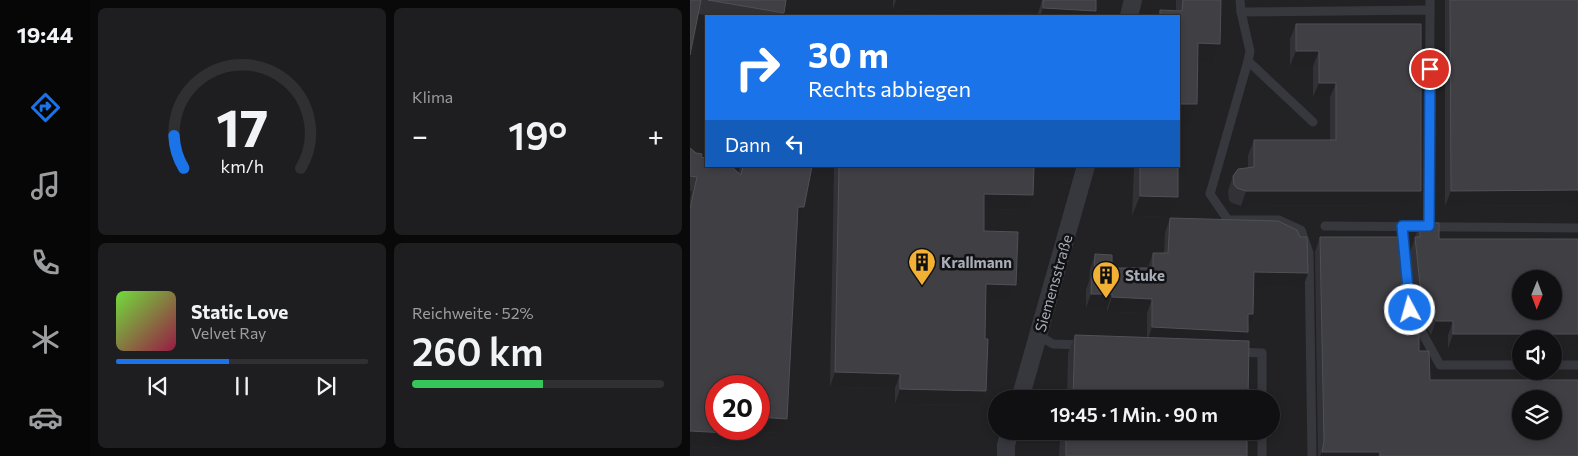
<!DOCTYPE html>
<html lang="de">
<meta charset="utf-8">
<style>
body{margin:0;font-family:Commissioner,sans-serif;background:#1e1e20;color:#f1f3f6;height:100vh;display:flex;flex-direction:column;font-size:19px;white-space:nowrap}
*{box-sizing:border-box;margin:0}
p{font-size:16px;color:#9c9d9f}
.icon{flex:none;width:28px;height:28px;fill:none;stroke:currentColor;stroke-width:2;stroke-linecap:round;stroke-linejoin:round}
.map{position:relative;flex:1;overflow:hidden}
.sheet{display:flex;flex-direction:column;gap:8px;padding:8px;background:#09090a;width:600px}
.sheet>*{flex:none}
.top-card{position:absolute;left:15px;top:15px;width:475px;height:152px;border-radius:0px;box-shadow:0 2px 8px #0003,0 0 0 1px #303032;background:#1a73e8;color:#fff;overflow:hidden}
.needle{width:32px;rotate:181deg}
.buttons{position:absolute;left:822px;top:270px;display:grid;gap:10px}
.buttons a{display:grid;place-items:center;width:50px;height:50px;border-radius:50%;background:#101012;box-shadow:0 2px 8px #0003,0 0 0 1px #303032;font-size:25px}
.speed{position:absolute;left:15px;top:375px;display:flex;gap:10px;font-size:25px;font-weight:700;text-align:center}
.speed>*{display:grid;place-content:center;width:65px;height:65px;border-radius:50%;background:#101012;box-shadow:0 2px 8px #0003,0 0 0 1px #303032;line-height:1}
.speed .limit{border:8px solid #d22;background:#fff;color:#111}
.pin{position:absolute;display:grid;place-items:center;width:42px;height:42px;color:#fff;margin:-21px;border:2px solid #fff;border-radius:50%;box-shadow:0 1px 5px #0007}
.me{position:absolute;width:55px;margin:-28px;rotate:354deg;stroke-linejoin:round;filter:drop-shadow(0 0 4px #0008)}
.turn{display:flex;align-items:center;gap:18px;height:105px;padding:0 20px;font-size:22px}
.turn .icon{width:65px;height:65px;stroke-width:2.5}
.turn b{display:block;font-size:35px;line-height:42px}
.then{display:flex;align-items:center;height:48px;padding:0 20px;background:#0003;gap:10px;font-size:19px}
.big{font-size:38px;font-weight:600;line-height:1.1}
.sheet .tile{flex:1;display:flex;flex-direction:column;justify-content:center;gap:8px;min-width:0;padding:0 18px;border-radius:8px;background:#1e1e20}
.sheet .dial{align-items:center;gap:0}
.dial svg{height:130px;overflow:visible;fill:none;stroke:#303032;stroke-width:7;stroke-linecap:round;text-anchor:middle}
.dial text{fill:#f1f3f6;stroke:none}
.song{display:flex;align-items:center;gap:15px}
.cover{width:60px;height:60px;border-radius:8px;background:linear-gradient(135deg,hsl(100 70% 55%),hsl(340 70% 35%))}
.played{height:5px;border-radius:2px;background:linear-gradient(90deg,#1a73e8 45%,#303032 45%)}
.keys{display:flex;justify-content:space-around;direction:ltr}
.heat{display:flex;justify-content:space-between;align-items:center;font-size:28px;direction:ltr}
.charge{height:8px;border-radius:4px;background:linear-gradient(90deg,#34c759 52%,#303032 0)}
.sheet .tiles{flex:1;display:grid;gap:8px;grid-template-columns:repeat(2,1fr)}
.trip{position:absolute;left:298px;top:390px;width:292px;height:50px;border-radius:25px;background:#101012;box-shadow:0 2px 8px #0003,0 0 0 1px #303032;font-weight:600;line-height:50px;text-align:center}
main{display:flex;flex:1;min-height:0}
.menu{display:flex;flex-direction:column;width:90px;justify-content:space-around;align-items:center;background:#060607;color:#9c9d9f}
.menu .icon{width:35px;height:35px}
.menu .active{color:#1a73e8}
.menu b{font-size:22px;color:#f1f3f6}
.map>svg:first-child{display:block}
.built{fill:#222225;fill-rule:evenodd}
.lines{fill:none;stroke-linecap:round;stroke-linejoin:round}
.lane{stroke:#37383d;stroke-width:9}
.street{stroke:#37383d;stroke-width:18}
.wall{fill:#323236}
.shaded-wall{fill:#212124}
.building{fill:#3f3f44;stroke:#4f5156;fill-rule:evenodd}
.route-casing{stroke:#114b97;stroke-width:12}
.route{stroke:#1a73e8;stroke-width:9}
.labels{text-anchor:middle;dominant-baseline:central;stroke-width:5;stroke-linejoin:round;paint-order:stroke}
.poi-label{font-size:15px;font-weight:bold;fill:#a8adb8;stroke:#111113;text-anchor:start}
.street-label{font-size:15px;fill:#a8adb8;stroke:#111113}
</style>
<main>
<nav class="menu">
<b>19:44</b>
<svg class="icon active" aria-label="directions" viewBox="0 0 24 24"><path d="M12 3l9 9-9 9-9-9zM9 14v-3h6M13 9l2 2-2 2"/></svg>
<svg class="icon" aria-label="music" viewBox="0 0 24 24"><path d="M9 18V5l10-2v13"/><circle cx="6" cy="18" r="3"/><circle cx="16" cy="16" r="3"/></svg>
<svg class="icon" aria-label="phone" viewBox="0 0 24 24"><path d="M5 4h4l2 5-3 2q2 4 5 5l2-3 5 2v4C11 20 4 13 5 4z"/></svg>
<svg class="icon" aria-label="climate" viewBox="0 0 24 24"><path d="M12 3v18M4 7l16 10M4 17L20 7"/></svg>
<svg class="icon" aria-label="car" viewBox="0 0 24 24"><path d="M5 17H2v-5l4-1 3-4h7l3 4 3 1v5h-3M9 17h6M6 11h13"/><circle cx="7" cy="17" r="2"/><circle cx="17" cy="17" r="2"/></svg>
</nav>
<section class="sheet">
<div class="tiles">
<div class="tile dial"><svg viewBox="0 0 100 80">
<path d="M14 69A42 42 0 1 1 86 69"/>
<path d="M14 69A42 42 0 0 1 8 49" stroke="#1a73e8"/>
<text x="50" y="56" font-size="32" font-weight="700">17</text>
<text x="50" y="72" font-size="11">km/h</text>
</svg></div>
<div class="tile"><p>Klima</p>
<div class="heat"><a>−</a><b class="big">19°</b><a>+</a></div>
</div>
<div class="tile">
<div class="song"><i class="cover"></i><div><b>Static Love</b><p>Velvet Ray</p></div></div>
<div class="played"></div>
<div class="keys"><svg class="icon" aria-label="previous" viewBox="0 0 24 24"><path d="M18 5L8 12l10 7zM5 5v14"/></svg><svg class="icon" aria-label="pause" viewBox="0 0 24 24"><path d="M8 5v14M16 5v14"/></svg><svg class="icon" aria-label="next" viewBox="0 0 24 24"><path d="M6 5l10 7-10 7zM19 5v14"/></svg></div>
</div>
<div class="tile"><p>Reichweite · 52%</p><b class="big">260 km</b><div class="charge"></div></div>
</div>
</section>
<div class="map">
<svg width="888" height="456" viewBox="0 0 888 456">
<rect width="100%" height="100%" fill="#161618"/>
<!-- built -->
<path class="built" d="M0 0H888V456H0ZM16 16H489V166H16ZM831 279H864V311H831ZM831 339H864V371H831ZM26 386H69V429H26ZM306 399H581V431H306ZM831 399H864V431H831Z"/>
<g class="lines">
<!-- lane -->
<g class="lane">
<polyline points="550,0 551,12"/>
<polyline points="740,0 740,10"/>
<polyline points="558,61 520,194 538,220 589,220 611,230 619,253 622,456"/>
<polyline points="623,122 558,61 560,51 551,12 740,10 739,226"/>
<polyline points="635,226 888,228"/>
<polyline points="724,318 750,365 831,365"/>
<polyline points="348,335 363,344 393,345"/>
<polyline points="548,352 572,353 572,399"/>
<polyline points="864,365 888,365"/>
<polyline points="572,431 572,456"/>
</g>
<!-- street -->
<g class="street">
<polyline points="439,16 443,0"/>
<polyline points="330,399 396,166"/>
<polyline points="316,456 316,445 320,431"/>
</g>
</g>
<!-- wall -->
<g class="wall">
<polygon points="0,0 96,0 93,16 23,16 8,14 0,55"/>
<polygon points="203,0 406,0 404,16 348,16 348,13 203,9"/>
<polygon points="486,0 531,0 530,44 523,64 508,63 507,104 500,124 489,124 489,16 468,16 470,10 486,11"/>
<polygon points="755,0 888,0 888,205 755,206"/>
<polygon points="606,24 731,24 726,205 551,206 542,203 539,200 538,191 543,176 558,168 558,155 564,140 640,140 640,97 623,97 623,66 600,66 600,39"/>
<polygon points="0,148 11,157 49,173 50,166 122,166 114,207 109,221 108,221 91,433 38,430 33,448 0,446 0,200 2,191 0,191"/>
<polygon points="144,166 344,166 338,210 294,209 294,231 326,285 321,299 295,299 295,339 296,391 291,405 205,404 205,388 140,387"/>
<polygon points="444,166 488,166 480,217 442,216"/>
<polygon points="480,218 618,273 613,287 564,286 558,332 554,340 558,399 377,399 378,353 385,335 457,337 457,313 417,312 417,308 396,308 396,290 399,281 400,269 405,254 422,268 458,268 463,253 474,253 475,233"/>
<polygon points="730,223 749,239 888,239 888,349 758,349 758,335 741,335 726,308 720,252"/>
<polygon points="630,237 719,297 729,330 729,351 740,380 888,456 628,456 625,252"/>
<polygon points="372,431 557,431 557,456 369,456 370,438"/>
</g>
<!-- shaded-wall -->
<g class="shaded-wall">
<polygon points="206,0 352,0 348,13 203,9"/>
<polygon points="353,8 406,11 404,16 350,16"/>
<polygon points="508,43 530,44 523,64 501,63"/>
<polygon points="606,51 629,51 623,66 600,66"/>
<polygon points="629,83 646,83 640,97 623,97"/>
<polygon points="490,104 507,104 500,124 489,124"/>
<polygon points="888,190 888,205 755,206 761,191"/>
<polygon points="556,191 731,191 726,205 551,206"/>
<polygon points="294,194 343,195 338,210 289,209"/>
<polygon points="450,196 488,197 480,217 442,216"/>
<polygon points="108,207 114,207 109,221 103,221"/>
<polygon points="564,272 618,273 613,287 559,286"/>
<polygon points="296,284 326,285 321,299 290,299"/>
<polygon points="401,294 422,294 417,308 396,308"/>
<polygon points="422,297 462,299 457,313 417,312"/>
<polygon points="558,314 563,314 558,328"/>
<polygon points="729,321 732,321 727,335"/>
<polygon points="746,321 763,321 758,335 741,335"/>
<polygon points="462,327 558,332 552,346 457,342"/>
<polygon points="763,334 888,334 888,349 864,349 864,339 831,339 831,349 758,349"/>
<polygon points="145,372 210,374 205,388 140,387"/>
<polygon points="210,389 296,391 291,405 205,404"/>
<polygon points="69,417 97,419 91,433 34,430 34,429 69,429"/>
<polygon points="0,431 38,433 33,448 0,446"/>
<polygon points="632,452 690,452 688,456 630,456"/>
</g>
<!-- building -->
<g class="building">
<polygon points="0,0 11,0 0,55"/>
<polygon points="18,0 96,0 94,13"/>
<polygon points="353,0 406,0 406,11 353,8"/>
<polygon points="493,0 531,0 530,44 508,43 507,104 490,104 489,148 489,16 470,16 470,10 492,11"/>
<polygon points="760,0 888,0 888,190 761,191"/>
<polygon points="606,24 731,24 731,191 556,191 547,188 544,185 543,176 548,169 564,167 564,140 646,140 646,83 629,83 629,51 606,51"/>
<polygon points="0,148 6,153 12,154 11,157 16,158 16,166 41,166 51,175 53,166 122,166 114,207 108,207 97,419 69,417 69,386 26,386 26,429 38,429 38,433 0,431 0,209 7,177 0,176"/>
<polygon points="149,166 344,166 343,195 294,194 294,231 328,232 326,285 296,284 295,339 298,339 296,391 210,389 210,374 145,372"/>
<polygon points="450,166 488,166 488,197 450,196"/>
<polygon points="480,218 588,221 607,230 610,237 617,237 618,273 564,272 563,314 558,314 558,332 462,327 462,299 422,297 422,294 401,294 402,275 404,275 405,254 422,255 422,268 463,268 463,253 478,253"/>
<path d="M730 223H749V239H888V334H763V321H746L731 294 725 237H730ZM831 279H864V311H831Z"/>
<path d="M630 237H713L719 297 732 321H729V351H739L740 380H888V456H690V452H632L634 441ZM831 399H864V431H831Z"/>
<polygon points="385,335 559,341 558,399 383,399"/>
<rect x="376" y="431" width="181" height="25"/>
</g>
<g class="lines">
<!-- route casing -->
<g class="route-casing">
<polyline id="route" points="720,310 712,226 739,226 740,69"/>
</g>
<!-- route -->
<use href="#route" class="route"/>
</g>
<!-- icons -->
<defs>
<g id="building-pin" transform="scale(1.4375)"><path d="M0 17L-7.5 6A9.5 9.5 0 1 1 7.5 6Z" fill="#f2b134" stroke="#111113"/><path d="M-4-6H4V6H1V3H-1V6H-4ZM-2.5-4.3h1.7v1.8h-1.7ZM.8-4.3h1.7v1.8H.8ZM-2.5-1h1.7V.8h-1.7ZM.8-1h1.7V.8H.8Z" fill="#111"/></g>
</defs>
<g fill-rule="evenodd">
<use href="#building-pin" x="232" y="262"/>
<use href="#building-pin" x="416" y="275"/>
</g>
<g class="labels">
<!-- poi labels -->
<g class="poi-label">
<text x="251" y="262">Krallmann</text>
<text x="435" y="275">Stuke</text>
</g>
<!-- street labels -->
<g class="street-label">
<text transform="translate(363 283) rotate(-74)">Siemensstraße</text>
</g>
</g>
</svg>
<div class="buttons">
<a><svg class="needle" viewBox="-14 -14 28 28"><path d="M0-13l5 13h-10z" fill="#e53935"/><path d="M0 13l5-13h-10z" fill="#9c9d9f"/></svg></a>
<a><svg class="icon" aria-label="sound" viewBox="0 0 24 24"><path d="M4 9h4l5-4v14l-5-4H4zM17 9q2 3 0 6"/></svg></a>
<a><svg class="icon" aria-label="layers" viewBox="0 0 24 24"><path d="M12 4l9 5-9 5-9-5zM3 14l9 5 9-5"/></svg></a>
</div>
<div class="speed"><div class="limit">20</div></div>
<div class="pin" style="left:740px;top:69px;background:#d93025"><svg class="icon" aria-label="arrive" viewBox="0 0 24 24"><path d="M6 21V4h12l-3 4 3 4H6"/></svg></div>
<svg class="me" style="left:720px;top:310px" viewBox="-20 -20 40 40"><circle r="17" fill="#1a73e8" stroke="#fff" stroke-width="3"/><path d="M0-11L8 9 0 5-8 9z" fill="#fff"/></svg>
<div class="trip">19:45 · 1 Min. · 90 m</div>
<div class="top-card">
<div class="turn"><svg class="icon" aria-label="right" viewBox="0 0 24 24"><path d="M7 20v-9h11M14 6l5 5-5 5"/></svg><div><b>30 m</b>Rechts abbiegen</div></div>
<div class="then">Dann<svg class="icon" aria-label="left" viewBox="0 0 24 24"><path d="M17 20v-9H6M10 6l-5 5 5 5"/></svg></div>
</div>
</div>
</main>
